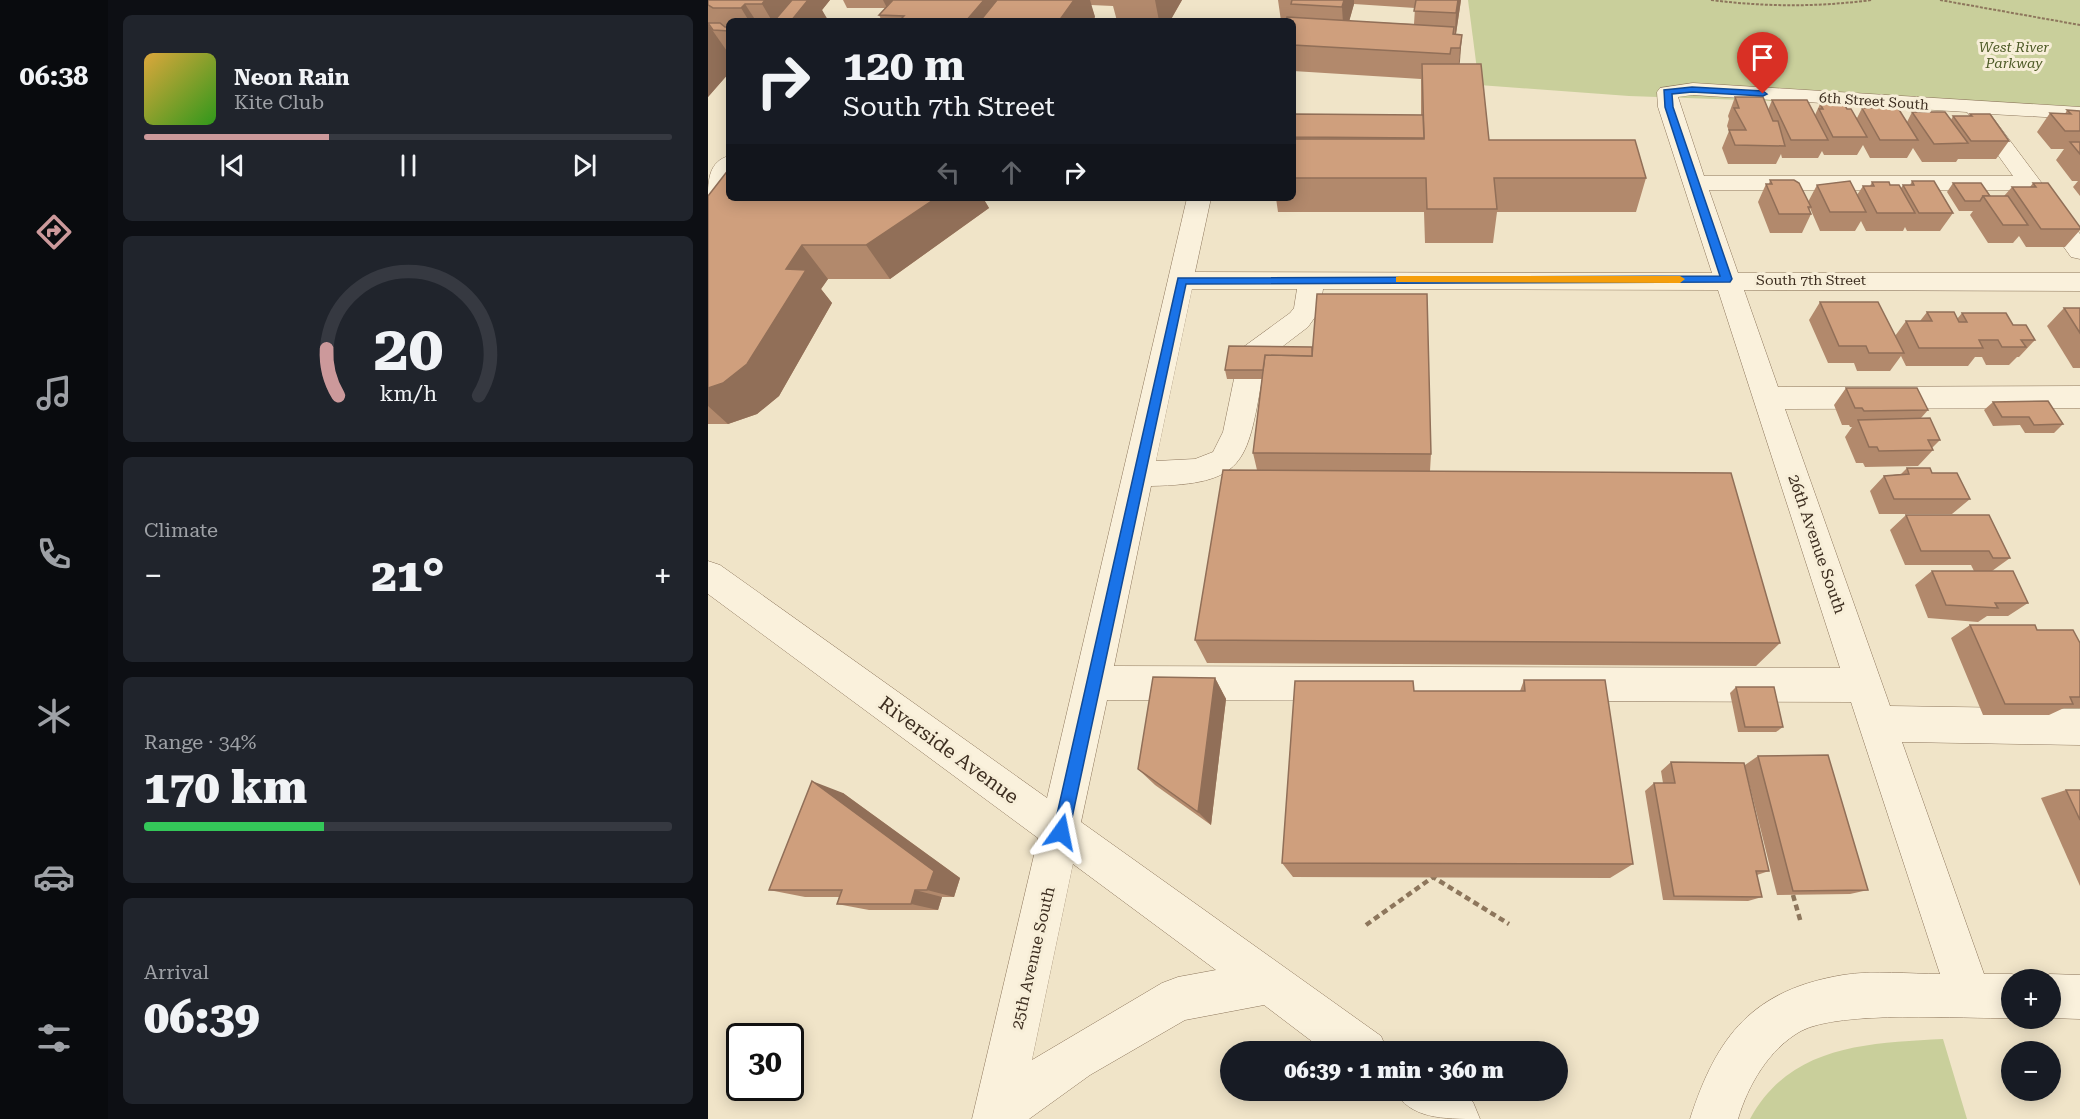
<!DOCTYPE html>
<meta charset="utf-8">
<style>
body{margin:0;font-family:"Roboto Serif",serif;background:#20242c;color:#f1f3f6;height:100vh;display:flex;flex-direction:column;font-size:22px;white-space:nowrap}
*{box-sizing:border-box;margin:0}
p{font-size:20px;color:#9ea1a6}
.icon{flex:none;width:33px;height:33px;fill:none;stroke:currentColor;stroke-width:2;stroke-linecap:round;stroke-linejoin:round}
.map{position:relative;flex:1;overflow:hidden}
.drawer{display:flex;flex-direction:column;gap:15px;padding:15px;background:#0d0f14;width:600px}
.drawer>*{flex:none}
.hud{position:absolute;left:18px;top:18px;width:570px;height:183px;border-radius:9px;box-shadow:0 3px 15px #0003;background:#171b24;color:#f1f3f6;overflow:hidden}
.tools{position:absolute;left:1293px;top:969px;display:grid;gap:12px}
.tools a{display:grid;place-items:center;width:60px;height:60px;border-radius:50%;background:#171b24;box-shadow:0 3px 15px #0003;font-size:30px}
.speed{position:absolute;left:18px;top:1023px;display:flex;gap:12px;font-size:30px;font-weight:700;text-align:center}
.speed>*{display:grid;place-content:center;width:78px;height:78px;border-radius:50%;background:#171b24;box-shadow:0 3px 15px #0003;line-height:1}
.speed .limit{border:3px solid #111;border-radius:9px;background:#fff;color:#111}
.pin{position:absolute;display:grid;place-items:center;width:51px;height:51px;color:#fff;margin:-62px -26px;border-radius:50% 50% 50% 0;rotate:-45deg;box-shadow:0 0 6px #0007}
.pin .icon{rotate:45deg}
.me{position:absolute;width:66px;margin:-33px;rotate:12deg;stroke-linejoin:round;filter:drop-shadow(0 0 4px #0008)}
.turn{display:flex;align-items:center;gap:21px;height:126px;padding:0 18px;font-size:27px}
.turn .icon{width:78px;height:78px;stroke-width:2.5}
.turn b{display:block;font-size:42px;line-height:51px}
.lanes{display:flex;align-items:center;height:57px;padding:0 18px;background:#0003;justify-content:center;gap:30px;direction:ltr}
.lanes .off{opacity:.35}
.big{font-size:45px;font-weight:800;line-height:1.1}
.drawer .widget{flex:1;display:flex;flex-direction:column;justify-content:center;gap:9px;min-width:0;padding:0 21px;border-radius:9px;background:#20242c}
.drawer .dial{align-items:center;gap:0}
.dial svg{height:156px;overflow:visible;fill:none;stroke:#363941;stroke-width:7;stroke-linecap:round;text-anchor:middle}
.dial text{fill:#f1f3f6;stroke:none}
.song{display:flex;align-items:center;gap:18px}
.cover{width:72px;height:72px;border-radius:9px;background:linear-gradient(135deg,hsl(40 70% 55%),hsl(110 70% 35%))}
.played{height:6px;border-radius:3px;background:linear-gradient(90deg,#cc999b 35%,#363941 35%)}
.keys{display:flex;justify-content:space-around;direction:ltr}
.heat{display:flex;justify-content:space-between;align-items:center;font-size:33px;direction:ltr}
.charge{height:9px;border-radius:4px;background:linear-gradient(90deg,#34c759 34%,#363941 0)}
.trip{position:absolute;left:512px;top:1041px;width:348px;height:60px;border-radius:30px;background:#171b24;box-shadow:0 3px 15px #0003;font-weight:800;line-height:60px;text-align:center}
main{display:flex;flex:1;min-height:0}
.dock{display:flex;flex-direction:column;width:108px;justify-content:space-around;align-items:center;background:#090b0e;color:#9ea1a6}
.dock .icon{width:42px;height:42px}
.dock .current{color:#cc999b}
.dock b{font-size:27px;color:#f1f3f6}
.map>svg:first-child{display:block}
.green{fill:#c9cf9b}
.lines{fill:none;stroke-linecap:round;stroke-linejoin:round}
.minor-casing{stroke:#8d765c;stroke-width:1}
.path-far1{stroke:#8d765c;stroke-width:2;stroke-dasharray:3 1.5;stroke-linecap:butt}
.path{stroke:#8d765c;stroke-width:4.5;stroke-dasharray:6 4;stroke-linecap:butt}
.minor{fill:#faf1dc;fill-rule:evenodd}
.wall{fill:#b2896c;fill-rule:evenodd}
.shaded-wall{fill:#916f58}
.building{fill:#cf9f7d;stroke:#916f58;stroke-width:1.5}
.route{fill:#1a73e8;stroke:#114b97;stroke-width:1.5}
.slow{fill:#f59e0b}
.labels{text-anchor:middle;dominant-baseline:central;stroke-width:6;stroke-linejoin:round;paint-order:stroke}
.far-park-label{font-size:14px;font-style:italic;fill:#4d5a26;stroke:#f7eed8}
.far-street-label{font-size:14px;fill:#3d2e20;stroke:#f7eed8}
.street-label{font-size:16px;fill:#3d2e20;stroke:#f7eed8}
.near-street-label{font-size:20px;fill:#3d2e20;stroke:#f7eed8}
</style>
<main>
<nav class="dock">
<b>06:38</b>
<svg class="icon current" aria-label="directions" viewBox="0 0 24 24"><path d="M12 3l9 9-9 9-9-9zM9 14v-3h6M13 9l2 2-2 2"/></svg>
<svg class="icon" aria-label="music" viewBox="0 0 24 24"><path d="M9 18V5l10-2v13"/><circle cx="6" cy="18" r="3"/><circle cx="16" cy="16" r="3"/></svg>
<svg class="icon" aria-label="phone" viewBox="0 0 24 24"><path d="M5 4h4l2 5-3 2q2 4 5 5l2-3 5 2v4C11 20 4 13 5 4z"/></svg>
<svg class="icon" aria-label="climate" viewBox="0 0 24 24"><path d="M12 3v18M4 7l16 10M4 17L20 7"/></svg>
<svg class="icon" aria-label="car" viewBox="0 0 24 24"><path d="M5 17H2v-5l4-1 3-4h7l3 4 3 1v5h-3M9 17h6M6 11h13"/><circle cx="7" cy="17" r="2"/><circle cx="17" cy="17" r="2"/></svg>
<svg class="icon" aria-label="filters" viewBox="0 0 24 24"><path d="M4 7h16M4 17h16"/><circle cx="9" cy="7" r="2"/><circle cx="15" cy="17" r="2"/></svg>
</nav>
<section class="drawer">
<div class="widget">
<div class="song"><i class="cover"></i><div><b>Neon Rain</b><p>Kite Club</p></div></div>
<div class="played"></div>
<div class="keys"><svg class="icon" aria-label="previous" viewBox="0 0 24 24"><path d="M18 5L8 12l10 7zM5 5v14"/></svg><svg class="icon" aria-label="pause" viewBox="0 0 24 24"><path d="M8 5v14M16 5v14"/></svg><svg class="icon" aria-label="next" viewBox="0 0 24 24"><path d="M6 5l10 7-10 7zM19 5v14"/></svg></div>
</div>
<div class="widget dial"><svg viewBox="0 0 100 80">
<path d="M14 69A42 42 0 1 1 86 69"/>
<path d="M14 69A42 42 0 0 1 8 45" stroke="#cc999b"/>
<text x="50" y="56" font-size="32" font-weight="700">20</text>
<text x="50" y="72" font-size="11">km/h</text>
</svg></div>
<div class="widget"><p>Climate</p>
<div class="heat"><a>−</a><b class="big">21°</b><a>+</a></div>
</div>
<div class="widget"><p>Range · 34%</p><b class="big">170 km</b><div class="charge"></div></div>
<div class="widget"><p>Arrival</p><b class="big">06:39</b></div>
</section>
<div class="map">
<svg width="1372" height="1119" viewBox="0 0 1372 1119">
<rect width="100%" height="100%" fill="#f0e4c8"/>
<!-- green -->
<g class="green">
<polygon points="760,0 1372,0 1372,112 921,96 771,85"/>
<path d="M1235 1039 1259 1119H1042C1082 1045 1160 1043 1235 1039Z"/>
</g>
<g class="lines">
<!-- minor casing -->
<g class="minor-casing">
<g id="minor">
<path d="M985 83 1372 107V119L1282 114 1372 234V259L1363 257 1315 190H1001L1030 273H1372V291L1036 290 1070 387 1372 386V408L1077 409 1182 706 1372 709V745L1194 742 1276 974H1304L1318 980H1304V1018C1255 1019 1132 1010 1093 1031 1061 1049 1040 1085 1030 1119H982C1009 1035 1045 990 1135 975 1166 970 1201 974 1232 974L1143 702 399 700 373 822 673 1036 680 1052H618L556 1005 477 1020 382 1075 321 1119H264L330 838 0 594V561L12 565 339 798 479 198H503L487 272 1004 273 950 107 949 92 952 88ZM985 95 1259 112 1305 176H996L970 97ZM484 289H589L586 308 582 313 534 348 530 355 534 362 544 365 554 362 600 327 612 310 615 289 1010 290 1132 668 406 666 443 486C536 484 539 464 554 379L550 372 540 369 530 372 526 379 515 432 505 452 487 459 448 461ZM365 864 508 970 470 977 454 983 324 1060Z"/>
<path d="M21 156C21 174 20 192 0 197 0 180 1 161 21 156Z"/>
<polygon points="1342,974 1372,975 1372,1019 1342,1018 1342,980 1328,980"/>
<path d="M686 1090H749L765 1102 772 1119C734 1119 702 1119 686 1090Z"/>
</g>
</g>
<!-- path-far1 -->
<g class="path-far1">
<path d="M1003 0C1058 7 1109 7 1164 0"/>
<polyline points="1232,0 1372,25"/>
</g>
<!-- path -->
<g class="path">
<polyline points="1085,895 1093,923"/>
<polyline points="658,925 725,877 801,924"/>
</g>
<!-- minor -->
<use href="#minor" class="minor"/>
</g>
<!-- wall -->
<g class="wall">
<polygon points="0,0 122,0 114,10 119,21 21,21 21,73 0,97"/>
<polygon points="135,0 474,0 462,21 409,21 405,6 383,5 387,17 384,21 174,21 171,15 177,8 139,8"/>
<path d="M570 0H753L748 34 754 35 751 64 781 140 938 178 928 212H789L785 243H717L716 212H570L568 198H585V114L713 115V79L585 71V21H573ZM646 4 707 8 706 24 641 21Z"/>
<polygon points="1027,97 1060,110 1064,100 1107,115 1112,104 1139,109 1149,118 1154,108 1199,122 1204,112 1243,120 1245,116 1261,116 1262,114 1301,141 1288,159 1250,159 1248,162 1214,162 1205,148 1199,158 1162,158 1155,145 1149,155 1116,155 1114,151 1110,158 1074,158 1073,154 1068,164 1020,164 1014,148 1021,131 1019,126 1021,119 1020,116"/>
<polygon points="1359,110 1372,111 1372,196 1365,187 1370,181 1364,181 1348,160 1356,149 1343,149 1329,132 1342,113 1357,114"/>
<polygon points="1062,180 1100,202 1109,185 1149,195 1155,186 1162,186 1164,182 1182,185 1193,188 1195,185 1202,185 1204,181 1245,213 1232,231 1199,231 1197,227 1195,231 1158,231 1153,221 1147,231 1112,231 1102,208 1101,210 1103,214 1094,233 1062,233 1050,202 1058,184 1061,184"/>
<polygon points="1245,183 1282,196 1296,196 1304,187 1322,187 1325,183 1372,227 1372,230 1357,247 1318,247 1311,236 1305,243 1280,243 1262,215 1265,211 1251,211 1239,192"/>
<polygon points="0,196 21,198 275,198 281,208 182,279 120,279 113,289 124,303 71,396 49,414 20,424 0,424"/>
<polygon points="1112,302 1187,336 1198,321 1212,321 1219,312 1249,319 1254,313 1305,325 1327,340 1311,357 1309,357 1301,365 1278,365 1274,357 1267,357 1260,366 1198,366 1193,356 1182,371 1149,371 1146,363 1120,363 1101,320"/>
<polygon points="1356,308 1372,308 1372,368 1365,368 1339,326"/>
<polygon points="521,346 723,454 722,471 1072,643 1048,666 499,663 487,640 549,470 545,453 554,379 519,379 517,370"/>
<polygon points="1138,388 1220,410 1213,418 1232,440 1224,448 1225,450 1210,466 1157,467 1155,463 1148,463 1137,437 1144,427 1142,427 1141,425 1134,425 1126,405"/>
<polygon points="1285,402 1355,424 1346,433 1317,433 1312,425 1285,426 1276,410"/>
<polygon points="1199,468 1224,473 1262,499 1244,514 1171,514 1162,491 1176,476 1193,474"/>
<polygon points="1198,515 1302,558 1284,571 1320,603 1300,616 1279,616 1270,622 1220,618 1207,585 1224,571 1266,571 1263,565 1197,565 1182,530"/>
<polygon points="1262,625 1329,630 1372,643 1372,708 1356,708 1341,715 1275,715 1243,638"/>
<polygon points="507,678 518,699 503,825 447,785 430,769"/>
<polygon points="816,680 925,864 902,878 585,877 574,863 706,691 812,691"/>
<polygon points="1028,687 1075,727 1068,732 1030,732 1022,693"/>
<polygon points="1050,756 1160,890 1142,894 1069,895 1037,767 1061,871 1049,875 1054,897 1040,901 955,900 937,791 946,783 955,783 953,771 963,762 1037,765"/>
<polygon points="1358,790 1372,790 1372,886 1333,798"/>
<polygon points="135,793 252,878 246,897 234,897 230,910 161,910 129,904 131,897 97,897 61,890"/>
</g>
<!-- shaded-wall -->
<g class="shaded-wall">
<polygon points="57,0 122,0 114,10 120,20 64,21 54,4"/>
<polygon points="175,0 186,0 179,8"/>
<polygon points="276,0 325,0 312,21 258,21"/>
<polygon points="358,0 382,0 387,17 384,21 351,21"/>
<polygon points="447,0 474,0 462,21 451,21"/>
<polygon points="636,0 646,0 646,4 636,40 634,7"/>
<polygon points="750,0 753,0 746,47 748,13"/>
<polygon points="37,4 48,21 41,21 33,8"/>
<polygon points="0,24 21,54 21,73 0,97"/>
<polygon points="754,35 752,61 750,74 752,48"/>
<polygon points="228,198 275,198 281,208 182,279 158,245"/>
<polygon points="94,245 120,279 113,289 124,303 71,396 49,414 20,424 0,406 0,388"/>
<polygon points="507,678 518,699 503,825 490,812"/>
<polygon points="104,781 135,793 252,878 246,897 219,890"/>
<polygon points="207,890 234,897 230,910 203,904"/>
</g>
<!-- building -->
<g class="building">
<polygon points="0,0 57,0 54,4 37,4 33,8 5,8 0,5"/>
<polygon points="84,0 100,0 83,21 66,21"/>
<polygon points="185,0 276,0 258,21 191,21 196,16 171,15"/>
<polygon points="289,0 366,0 351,21 272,21"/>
<polygon points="584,0 636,0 634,7 583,4"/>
<polygon points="708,0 750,0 748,13 706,11"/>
<polygon points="579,17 746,27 745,34 754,35 752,48 743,48 742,54 585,45 585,21 578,21"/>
<polygon points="0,23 12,23 17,27 21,27 21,31 5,30"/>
<polygon points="714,64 773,64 781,140 927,140 938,178 786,178 789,209 719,209 718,178 585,178 585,139 716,139"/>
<polygon points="1027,97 1055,97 1065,121 1070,121 1077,146 1027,145 1021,130 1038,130 1026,108 1031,108"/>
<polygon points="1064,100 1099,100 1120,140 1083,140"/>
<polygon points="1112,104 1136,104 1139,109 1143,109 1159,137 1125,137 1111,109 1115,109"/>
<polygon points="1154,108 1190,108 1210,140 1172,140"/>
<polygon points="1359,110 1372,111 1372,131 1357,131 1342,113 1363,114"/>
<polygon points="1204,112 1237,112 1260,143 1226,144"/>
<polygon points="585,114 715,115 716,138 585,137"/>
<polygon points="1262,114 1282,114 1301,141 1263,141 1245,116 1264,116"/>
<polygon points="1362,142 1372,142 1372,154"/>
<polygon points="21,169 21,198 228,198 158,245 94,245 78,269 98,270 39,364 15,383 0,388 0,196"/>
<polygon points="1062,180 1086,180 1091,183 1103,207 1100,207 1103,214 1071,214 1058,184 1064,184"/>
<polygon points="1142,181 1158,212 1122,212 1109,185"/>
<polygon points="1204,181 1226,181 1245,213 1211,213 1195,185 1206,185"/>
<polygon points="1164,182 1181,182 1182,185 1191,185 1207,213 1169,213 1155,186 1166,186"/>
<polygon points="1245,183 1273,183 1282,196 1275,196 1272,201 1257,201"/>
<polygon points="1325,183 1340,183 1372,227 1372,229 1333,229 1304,187 1328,187"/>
<polygon points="1275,196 1300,196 1320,225 1295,225"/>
<polygon points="609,294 719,294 723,454 545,453 557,355 604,356"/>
<polygon points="1112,302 1170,302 1196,353 1161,353 1158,346 1131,346"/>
<polygon points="1356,308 1372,308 1372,333"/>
<polygon points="1219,312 1246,312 1251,322 1259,322 1254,313 1298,313 1305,325 1318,325 1327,340 1313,340 1318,347 1294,347 1290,340 1271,340 1275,348 1211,348 1198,321 1224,321"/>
<polygon points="521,346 604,347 604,356 557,355 555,370 517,370"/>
<polygon points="1138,388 1209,388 1220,410 1156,411 1154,408 1147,408"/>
<polygon points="1340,401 1355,424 1326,425 1321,417 1294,417 1285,402"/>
<polygon points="1222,418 1232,440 1220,440 1225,450 1171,451 1169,447 1161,447 1150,420"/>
<polygon points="1199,468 1222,468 1224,473 1249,473 1262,499 1186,499 1176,476 1201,474"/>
<polygon points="515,470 1023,473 1072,643 487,640"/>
<polygon points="1198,515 1281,515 1302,558 1285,558 1281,551 1213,551"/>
<polygon points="1224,571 1305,571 1320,603 1287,603 1290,608 1238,605"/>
<polygon points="1262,625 1327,625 1329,630 1365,630 1372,643 1372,697 1362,697 1365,704 1297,704"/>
<polygon points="445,677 507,678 490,812 430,769"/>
<polygon points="816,680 897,680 925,864 574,863 587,681 705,681 706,691 817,691"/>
<polygon points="1028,687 1066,687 1075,727 1037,727"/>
<polygon points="1120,755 1160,890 1085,891 1050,756"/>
<polygon points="963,762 1036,763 1061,871 1048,871 1054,897 966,896 946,783 967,783"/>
<polygon points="104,781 226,871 219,890 207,890 203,904 129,904 134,890 61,890"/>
<polygon points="1358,790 1372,790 1372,820"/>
</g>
<!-- route -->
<polygon class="route" points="984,87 1055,91 1059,94 1055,96 984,92 964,94 965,107 1024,279 1022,282 478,284 361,832 359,838 353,841 347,838 345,832 470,278 1012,276 957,107 956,90"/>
<!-- slow -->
<polygon class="slow" points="692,276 972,276 977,279 972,283 688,282 688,277"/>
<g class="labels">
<!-- far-park labels -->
<g class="far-park-label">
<text x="1306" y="47">West River<tspan x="1306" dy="16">Parkway</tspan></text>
</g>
<!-- far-street labels -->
<g class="far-street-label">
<text transform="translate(1166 101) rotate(4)">6th Street South</text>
<text x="1103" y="280">South 7th Street</text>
</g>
<!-- street labels -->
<g class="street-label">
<text transform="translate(1109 544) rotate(71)">26th Avenue South</text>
<text transform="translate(325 958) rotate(-77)">25th Avenue South</text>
</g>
<!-- near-street labels -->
<g class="near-street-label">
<text transform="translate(241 750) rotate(36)">Riverside Avenue</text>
</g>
</g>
</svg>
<div class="tools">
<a>+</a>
<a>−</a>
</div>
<div class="speed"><div class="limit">30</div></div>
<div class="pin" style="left:1055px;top:94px;background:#d93025"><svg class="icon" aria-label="arrive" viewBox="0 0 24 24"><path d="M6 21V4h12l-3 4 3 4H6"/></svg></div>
<svg class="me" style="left:353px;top:832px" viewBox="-20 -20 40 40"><path d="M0-17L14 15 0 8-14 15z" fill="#1a73e8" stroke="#fff" stroke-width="4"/></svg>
<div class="trip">06:39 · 1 min · 360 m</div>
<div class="hud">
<div class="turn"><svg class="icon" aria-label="right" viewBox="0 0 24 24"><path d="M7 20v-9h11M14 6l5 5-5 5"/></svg><div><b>120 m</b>South 7th Street</div></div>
<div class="lanes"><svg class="icon off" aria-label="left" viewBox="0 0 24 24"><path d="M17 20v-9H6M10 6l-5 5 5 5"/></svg><svg class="icon off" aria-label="ahead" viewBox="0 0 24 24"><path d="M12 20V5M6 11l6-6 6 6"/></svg><svg class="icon" aria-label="right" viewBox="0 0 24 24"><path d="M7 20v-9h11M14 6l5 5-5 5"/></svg></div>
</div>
</div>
</main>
